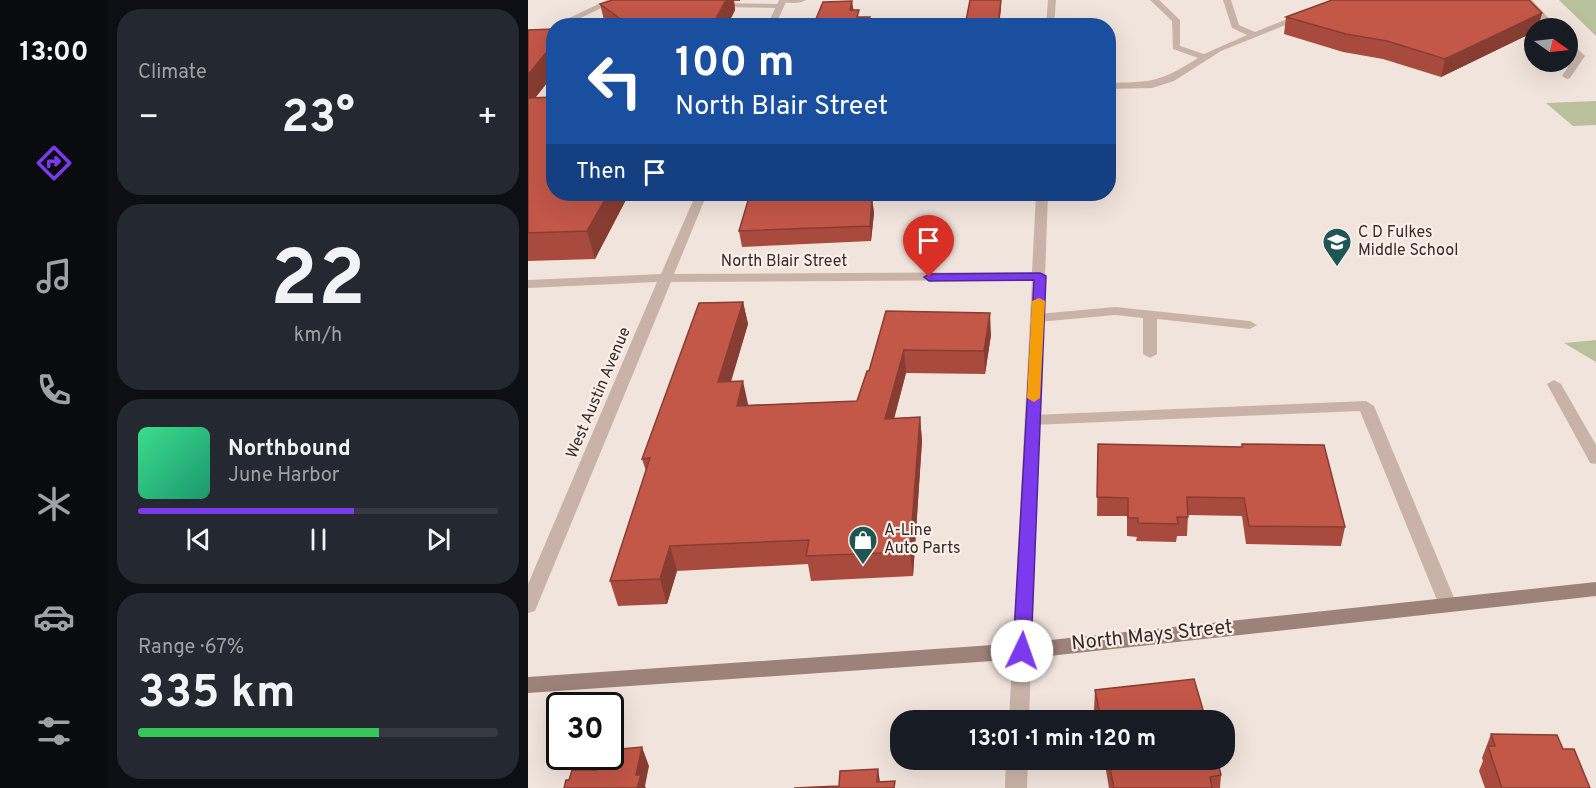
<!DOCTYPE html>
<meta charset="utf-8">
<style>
body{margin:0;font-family:Overpass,sans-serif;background:#242831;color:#f1f3f6;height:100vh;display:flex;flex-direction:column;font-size:22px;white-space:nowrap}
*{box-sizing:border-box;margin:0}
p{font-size:20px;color:#9ea1a6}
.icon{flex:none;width:33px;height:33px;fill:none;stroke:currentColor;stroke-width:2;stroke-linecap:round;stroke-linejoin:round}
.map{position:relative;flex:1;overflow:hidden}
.sheet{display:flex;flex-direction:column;gap:9px;padding:9px;background:#0d0f14;width:420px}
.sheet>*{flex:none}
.banner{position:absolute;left:18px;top:18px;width:570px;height:183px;border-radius:24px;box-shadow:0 6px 24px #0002;background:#1a4fa0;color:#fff;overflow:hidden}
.needle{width:39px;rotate:104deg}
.fabs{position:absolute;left:996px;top:18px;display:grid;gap:12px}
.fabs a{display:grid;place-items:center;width:54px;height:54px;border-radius:50%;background:#171b24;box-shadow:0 6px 24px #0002;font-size:30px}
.speed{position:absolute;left:18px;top:692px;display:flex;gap:12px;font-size:30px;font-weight:700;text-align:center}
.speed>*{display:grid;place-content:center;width:78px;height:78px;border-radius:50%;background:#171b24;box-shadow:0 6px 24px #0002;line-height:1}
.speed .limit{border:3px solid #111;border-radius:9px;background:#fff;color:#111}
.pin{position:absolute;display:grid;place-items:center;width:51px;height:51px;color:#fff;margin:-62px -26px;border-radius:50% 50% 50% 0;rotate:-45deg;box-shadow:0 0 6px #0007}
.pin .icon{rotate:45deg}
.me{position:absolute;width:66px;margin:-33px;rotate:3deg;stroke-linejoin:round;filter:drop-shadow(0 0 4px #0008)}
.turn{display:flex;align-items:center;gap:21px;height:126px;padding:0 30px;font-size:27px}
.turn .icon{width:78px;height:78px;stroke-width:2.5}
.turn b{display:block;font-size:42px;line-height:51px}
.then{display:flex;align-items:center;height:57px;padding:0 30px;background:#0003;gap:12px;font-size:22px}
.big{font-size:45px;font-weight:700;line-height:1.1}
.sheet .card{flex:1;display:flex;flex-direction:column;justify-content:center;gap:9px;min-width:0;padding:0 21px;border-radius:24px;background:#242831}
.sheet .dial{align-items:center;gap:0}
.dial b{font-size:78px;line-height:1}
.song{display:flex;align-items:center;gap:18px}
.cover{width:72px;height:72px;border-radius:9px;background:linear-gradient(135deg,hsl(150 70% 55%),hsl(160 70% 35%))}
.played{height:6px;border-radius:3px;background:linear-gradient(90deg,#7c3aed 60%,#363941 60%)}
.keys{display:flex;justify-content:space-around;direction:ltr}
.heat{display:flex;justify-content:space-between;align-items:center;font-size:33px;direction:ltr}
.charge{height:9px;border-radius:4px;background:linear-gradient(90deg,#34c759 67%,#363941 0)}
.trip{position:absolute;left:362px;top:710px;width:345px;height:60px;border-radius:24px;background:#171b24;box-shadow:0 6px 24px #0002;font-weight:700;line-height:60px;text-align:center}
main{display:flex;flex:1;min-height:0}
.tab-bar{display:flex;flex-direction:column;width:108px;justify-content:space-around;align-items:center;background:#090b0e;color:#9ea1a6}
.tab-bar .icon{width:42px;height:42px}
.tab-bar .selected{color:#7c3aed}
.tab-bar b{font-size:27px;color:#f1f3f6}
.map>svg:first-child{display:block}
.green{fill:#b8c09c}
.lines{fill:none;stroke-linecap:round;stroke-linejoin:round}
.service{fill:#c9b3a8;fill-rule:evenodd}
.minor{fill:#c9b3a8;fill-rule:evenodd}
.tertiary{fill:#c9b3a8;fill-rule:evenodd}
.secondary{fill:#9d8279;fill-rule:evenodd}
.wall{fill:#a84b3e}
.shaded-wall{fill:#883d32}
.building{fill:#c35748;stroke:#883d32;stroke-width:1.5}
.route{fill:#7c3aed;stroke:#51269a;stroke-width:1.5}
.slow{fill:#f59e0b}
.labels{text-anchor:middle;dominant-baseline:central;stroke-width:4.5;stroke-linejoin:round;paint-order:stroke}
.poi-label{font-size:16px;fill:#362b28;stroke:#f9efe8;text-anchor:start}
.street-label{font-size:16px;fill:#362b28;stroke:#f9efe8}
.near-street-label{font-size:20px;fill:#362b28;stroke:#f9efe8}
</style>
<main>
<nav class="tab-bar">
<b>13:00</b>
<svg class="icon selected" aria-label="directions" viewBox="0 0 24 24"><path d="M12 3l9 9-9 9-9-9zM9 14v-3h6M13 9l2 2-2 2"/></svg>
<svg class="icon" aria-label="music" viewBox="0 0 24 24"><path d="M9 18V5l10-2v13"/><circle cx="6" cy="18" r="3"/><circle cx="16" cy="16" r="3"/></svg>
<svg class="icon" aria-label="phone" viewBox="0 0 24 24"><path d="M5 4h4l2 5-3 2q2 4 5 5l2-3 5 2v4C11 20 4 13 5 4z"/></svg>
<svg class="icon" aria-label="climate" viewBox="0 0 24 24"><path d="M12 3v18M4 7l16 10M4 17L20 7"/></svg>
<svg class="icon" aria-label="car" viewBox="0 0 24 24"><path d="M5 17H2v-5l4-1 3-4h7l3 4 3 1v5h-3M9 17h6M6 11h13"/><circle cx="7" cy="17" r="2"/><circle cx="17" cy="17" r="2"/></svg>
<svg class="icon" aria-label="filters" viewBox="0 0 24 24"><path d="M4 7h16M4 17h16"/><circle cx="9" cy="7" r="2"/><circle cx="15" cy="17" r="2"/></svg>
</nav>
<section class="sheet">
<div class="card"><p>Climate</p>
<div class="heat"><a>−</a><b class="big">23°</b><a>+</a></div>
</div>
<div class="card dial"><b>22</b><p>km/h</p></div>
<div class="card">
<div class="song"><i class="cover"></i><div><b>Northbound</b><p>June Harbor</p></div></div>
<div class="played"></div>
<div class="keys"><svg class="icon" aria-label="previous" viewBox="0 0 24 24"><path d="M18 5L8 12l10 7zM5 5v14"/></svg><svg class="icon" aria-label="pause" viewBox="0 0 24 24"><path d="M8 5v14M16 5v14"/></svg><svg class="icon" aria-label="next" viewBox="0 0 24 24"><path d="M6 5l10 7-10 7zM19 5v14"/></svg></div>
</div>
<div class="card"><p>Range · 67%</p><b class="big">335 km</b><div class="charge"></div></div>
</section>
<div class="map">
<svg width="1068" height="788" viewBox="0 0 1068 788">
<rect width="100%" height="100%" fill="#f1e4dc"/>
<!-- green -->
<g class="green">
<polygon points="1031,0 1068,0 1068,36"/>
<polygon points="1068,101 1068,125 1045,126 1018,103"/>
<polygon points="1068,340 1068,362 1036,343"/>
</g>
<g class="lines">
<!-- service -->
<g class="service">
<path d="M251 0H278C272 4 257 4 251 0Z"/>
<path d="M622 0H631L652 20V46L676 54 719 35 704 28 695 0H703L711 25 727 32 806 0 815 2 693 51 646 81 624 88 580 89V83C626 82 631 82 670 58L645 49 644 21Z"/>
<polygon points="995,0 1004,0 1030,28 1022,28"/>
<polygon points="191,3 252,4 256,6 252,8 194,7 191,7"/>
<polygon points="1040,40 1057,56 1042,78 1039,79 1034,76 1047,56 1040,48"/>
<polygon points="587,307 722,321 729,325 722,329 629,319 629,354 622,358 615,354 615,318 587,315 510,322 503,318 510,314"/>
<polygon points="1026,380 1033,384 1068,445 1068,464 1062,463 1060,459 1019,384"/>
<polygon points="838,401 846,406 929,605 927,610 920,612 913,610 911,605 832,411 504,425 496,420 504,415"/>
</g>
<!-- minor -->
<g class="minor">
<polygon points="251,0 259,0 247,26 239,26"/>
<polygon points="520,0 528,0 526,26 518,26"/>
<polygon points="168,194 179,194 146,274 504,272 508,194 520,194 501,720 481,720 504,280 143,282 9,606 7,611 0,613 0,584 129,282 0,288 0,280 133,274"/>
<polygon points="478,759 500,759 499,788 477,788"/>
</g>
<!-- tertiary -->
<polygon class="tertiary" points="79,0 90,0 36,26 26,26 26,28 24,26"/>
<!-- secondary -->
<polygon class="secondary" points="1068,582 1068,596 494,659 0,693 0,677 494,643"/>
</g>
<!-- wall -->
<g class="wall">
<polygon points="85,0 212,0 212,1 206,1 207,10 199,26 79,26 77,24 72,4"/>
<polygon points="1014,13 1010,28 1006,28 1006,32 913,77 855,59 815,52 756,34 758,17"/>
<polygon points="26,29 26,74 7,98 26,194 101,194 67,259 0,261 0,30"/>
<polygon points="222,194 286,194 285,200 344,198 346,213 343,241 214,247 211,231"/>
<polygon points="215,302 220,324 203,381 220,404 220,405 329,401 341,371 358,311 463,335 457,374 378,373 366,418 392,417 394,441 385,576 283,581 280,564 149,571 139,604 90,606 82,581 118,471 114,459"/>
<polygon points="570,444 714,447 714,444 817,527 813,546 718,544 714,516 660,515 659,536 649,536 648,542 608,541 609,537 599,536 599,516 569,516"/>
<polygon points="567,690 678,720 568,720 566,709"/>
<polygon points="963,734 1035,749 1062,788 957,788 951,771 955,761 954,758"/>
<polygon points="576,759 689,759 693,775 692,788 581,788"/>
</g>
<!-- shaded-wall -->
<g class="shaded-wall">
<polygon points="198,0 206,0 207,10 199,26 184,26"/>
<polygon points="473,0 473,9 471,26 470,26"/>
<polygon points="324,1 326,13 322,10"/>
<polygon points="1014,13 1010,28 1006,28 1006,32 913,77 917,59"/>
<polygon points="26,43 26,74 0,107 0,75"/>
<polygon points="80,194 101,194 67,259 59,231"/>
<polygon points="281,194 286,194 282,215 280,200"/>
<polygon points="344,198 346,213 343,241 342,226"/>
<polygon points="215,302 220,324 196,405 190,382"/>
<polygon points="462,313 463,335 457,374 456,351"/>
<polygon points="376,350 378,373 360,442 357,419"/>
<polygon points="215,381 220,404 214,429 209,406"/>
<polygon points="392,417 394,441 385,576 382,552"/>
<polygon points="142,546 149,571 139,604 132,579"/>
<polygon points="114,747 121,766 117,786 118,788 109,788 108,775"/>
<polygon points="350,769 353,788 349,782"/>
</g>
<!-- building -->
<g class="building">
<polygon points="85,0 198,0 184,26 102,26 72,4"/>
<polygon points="442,0 473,0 470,26 437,26"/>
<polygon points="804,0 1001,0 1014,13 917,59 859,41 818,34 758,17"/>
<polygon points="324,1 322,10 331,10 329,17 342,17 339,26 285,26 295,2"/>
<polygon points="26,29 26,43 0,75 0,30"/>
<polygon points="26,97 26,194 80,194 59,231 0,233 0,98"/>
<polygon points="222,194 281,194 280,200 344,198 342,226 211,231"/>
<polygon points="215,302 190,382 215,381 209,406 329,401 339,371 341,371 358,311 462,313 456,351 376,350 357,419 392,417 382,552 278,556 281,540 142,546 132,579 82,581 122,458 114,459 171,303"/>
<polygon points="570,444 714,447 714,444 796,445 817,527 721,526 716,498 659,497 660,517 649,517 650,524 610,523 610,518 600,518 600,498 569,497"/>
<polygon points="666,679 678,720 573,720 567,690"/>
<polygon points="963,734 1029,735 1035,749 1046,749 1062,788 974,788 960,746 967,746"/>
<polygon points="114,747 108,775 113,775 109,788 36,788 38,780 41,780 44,770 69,770 73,756 82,756 82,750"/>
<polygon points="580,759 689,759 693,775 682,777 684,788 586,788"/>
<polygon points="350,769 349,782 367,781 366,788 266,788 311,786 312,771"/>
</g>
<!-- route -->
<polygon class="route" points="512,273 518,276 503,651 500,655 494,658 488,655 485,651 506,280 401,281 396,277 401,274"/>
<!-- slow -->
<polygon class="slow" points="511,298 517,301 512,398 506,402 499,398 504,301"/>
<!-- icons -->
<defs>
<g id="school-pin" transform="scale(1.5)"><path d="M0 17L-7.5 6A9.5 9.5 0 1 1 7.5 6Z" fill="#1e5653" stroke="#f9efe8"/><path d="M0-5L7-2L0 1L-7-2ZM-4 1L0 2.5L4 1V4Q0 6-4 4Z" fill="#fff"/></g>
<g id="shop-pin" transform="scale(1.5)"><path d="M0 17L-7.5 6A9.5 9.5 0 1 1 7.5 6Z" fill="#1e5653" stroke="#f9efe8"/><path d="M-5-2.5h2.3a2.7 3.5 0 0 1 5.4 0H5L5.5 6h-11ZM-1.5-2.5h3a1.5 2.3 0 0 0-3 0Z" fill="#fff"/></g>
</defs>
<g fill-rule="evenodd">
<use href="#school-pin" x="809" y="242"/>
<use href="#shop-pin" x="335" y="540"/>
</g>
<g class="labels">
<!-- poi labels -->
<g class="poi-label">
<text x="830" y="233">C D Fulkes<tspan x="830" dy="18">Middle School</tspan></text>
<text x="356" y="531">A-Line<tspan x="356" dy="18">Auto Parts</tspan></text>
</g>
<!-- street labels -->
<g class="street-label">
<text x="256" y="262">North Blair Street</text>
<text transform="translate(71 393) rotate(-67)">West Austin Avenue</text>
</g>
<!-- near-street labels -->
<g class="near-street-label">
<text transform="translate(624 636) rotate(-6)">North Mays Street</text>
</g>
</g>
</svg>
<div class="fabs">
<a><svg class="needle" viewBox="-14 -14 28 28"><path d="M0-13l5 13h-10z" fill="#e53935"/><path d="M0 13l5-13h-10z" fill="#9ea1a6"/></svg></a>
</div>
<div class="speed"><div class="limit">30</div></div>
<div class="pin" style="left:401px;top:277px;background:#d93025"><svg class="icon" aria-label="arrive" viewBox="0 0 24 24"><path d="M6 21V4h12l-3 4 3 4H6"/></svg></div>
<svg class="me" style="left:494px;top:651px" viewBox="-20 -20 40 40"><circle r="19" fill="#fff"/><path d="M0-13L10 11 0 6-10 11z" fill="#7c3aed"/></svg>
<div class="trip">13:01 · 1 min · 120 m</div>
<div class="banner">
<div class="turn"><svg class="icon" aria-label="left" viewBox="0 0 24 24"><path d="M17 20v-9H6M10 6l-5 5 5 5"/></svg><div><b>100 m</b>North Blair Street</div></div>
<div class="then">Then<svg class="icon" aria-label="arrive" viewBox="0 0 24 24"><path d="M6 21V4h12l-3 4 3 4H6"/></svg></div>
</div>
</div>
</main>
